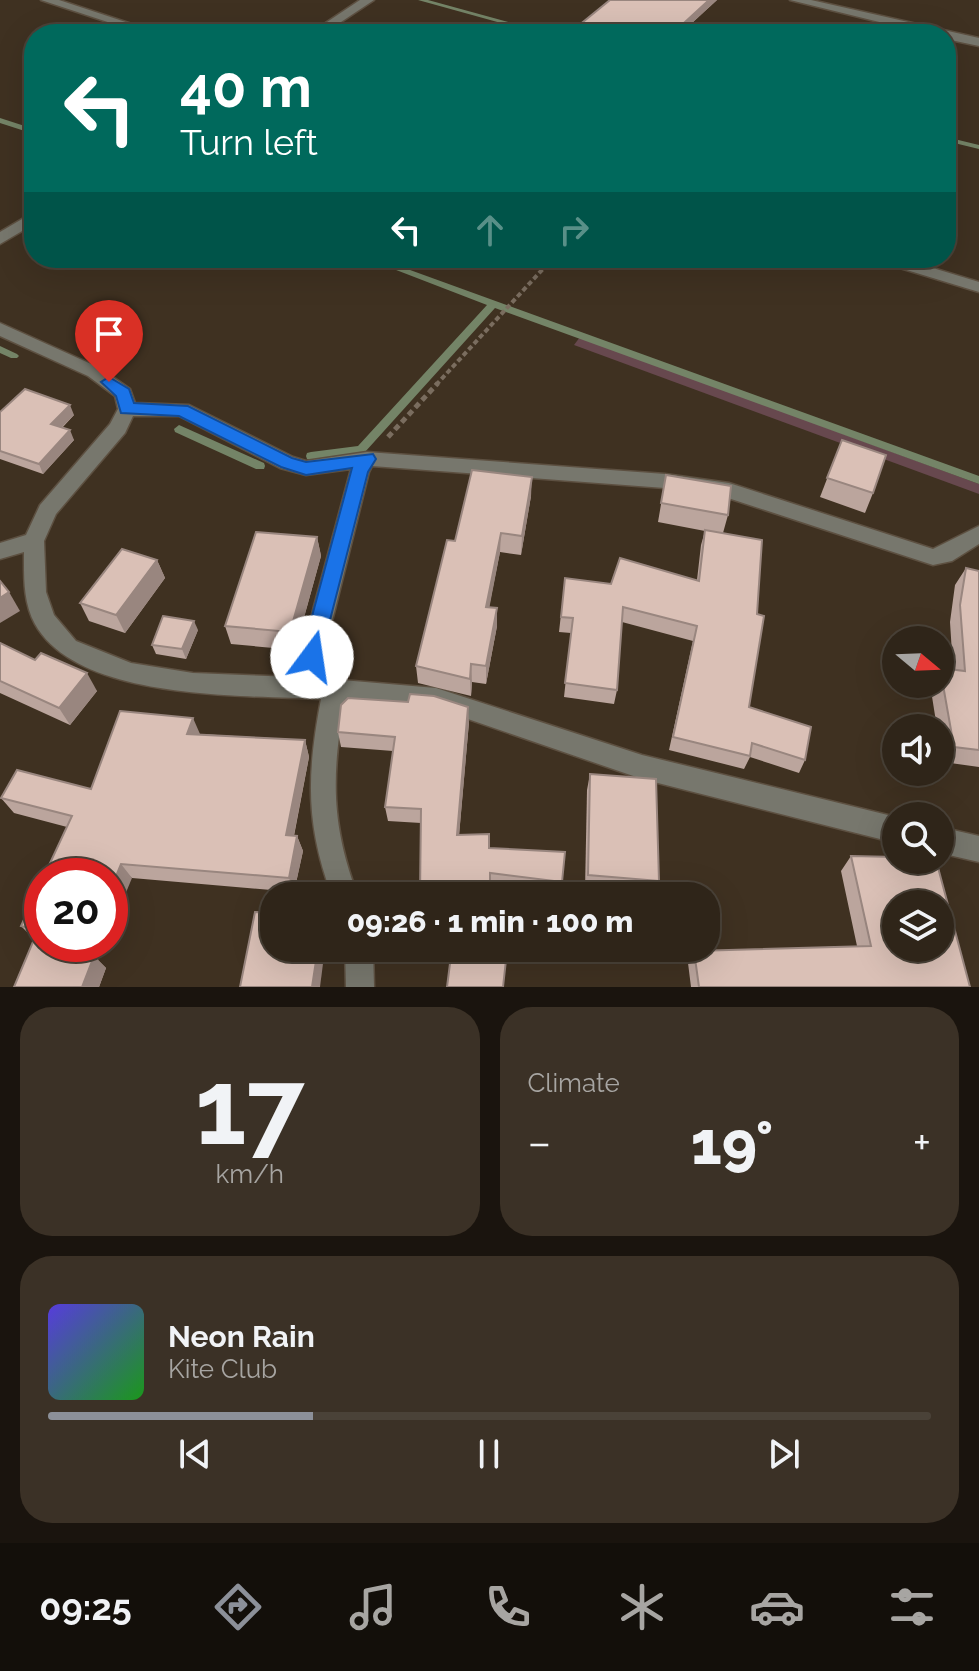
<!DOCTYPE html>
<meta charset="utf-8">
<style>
body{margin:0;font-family:Raleway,sans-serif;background:#3b3126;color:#f1f3f6;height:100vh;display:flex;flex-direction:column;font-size:30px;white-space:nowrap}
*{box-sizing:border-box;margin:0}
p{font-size:26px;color:#a7a5a2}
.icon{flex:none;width:44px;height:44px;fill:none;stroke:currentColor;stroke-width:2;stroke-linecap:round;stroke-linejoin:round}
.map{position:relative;height:987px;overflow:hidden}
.side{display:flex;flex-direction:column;gap:20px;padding:20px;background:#1a140e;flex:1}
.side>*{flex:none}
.top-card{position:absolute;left:24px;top:24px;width:932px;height:244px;border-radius:32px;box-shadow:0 8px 32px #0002,0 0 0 2px #4a4238;background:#00695c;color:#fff;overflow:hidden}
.needle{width:52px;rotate:109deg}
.controls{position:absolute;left:882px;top:626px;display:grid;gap:16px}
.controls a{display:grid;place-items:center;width:72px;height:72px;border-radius:50%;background:#2f2519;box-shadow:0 8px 32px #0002,0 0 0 2px #4a4238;font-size:40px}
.speed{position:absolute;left:24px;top:858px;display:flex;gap:16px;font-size:40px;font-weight:700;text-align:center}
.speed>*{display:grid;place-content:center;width:104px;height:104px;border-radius:50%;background:#2f2519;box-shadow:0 8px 32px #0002,0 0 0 2px #4a4238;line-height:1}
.speed .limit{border:12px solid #d22;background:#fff;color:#111}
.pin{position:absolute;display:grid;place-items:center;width:68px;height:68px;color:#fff;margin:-82px -34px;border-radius:50% 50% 50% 0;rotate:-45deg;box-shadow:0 0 8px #0007}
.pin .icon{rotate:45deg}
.me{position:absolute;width:88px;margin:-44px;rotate:14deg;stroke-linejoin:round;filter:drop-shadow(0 0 6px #0008)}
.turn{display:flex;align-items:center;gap:28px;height:168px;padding:0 24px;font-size:36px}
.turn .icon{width:104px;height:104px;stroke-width:2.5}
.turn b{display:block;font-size:56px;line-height:68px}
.lanes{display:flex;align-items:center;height:76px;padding:0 24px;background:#0003;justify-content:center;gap:40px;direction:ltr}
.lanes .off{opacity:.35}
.big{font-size:60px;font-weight:800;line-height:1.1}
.side .tile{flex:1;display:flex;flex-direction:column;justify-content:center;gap:12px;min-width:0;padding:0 28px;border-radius:32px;background:#3b3126}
.side .dial{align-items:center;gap:0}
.dial b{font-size:104px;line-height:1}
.song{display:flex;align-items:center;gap:24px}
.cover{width:96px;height:96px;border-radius:12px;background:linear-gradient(135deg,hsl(250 70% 55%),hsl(120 70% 35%))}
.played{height:8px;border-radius:4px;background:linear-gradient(90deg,#8c9099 30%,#4a4238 30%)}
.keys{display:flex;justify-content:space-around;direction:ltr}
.heat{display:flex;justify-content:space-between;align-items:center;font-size:44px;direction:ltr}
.side .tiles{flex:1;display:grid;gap:20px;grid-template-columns:1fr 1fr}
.tile:last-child{grid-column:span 2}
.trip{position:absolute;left:260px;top:882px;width:460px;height:80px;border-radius:32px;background:#2f2519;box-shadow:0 8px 32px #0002,0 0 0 2px #4a4238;font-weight:800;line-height:80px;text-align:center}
.tabs{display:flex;height:128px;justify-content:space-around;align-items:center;background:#130f0a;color:#a7a5a2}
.tabs .icon{width:56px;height:56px}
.tabs .on{color:#8c9099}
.tabs b{font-size:36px;color:#f1f3f6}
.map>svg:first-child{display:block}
.green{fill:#67484e}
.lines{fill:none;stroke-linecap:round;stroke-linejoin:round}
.stream{fill:#748467;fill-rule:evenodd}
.minor-casing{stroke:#5d5041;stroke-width:3}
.path-far1{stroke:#7a6d5f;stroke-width:4;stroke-dasharray:5 3;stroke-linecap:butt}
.path{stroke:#7a6d5f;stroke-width:5;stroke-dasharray:6 4;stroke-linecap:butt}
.minor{fill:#77776d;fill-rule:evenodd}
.wall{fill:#bba59d}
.shaded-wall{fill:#99867f}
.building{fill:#dac0b6;stroke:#99867f;stroke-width:2;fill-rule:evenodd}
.route{fill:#1a73e8;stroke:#114b97;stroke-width:2}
</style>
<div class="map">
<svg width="979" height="987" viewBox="0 0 979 987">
<rect width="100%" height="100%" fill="#3f3121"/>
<!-- green -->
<polygon class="green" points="580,337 979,484 979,494 574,345"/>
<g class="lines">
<!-- stream -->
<g class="stream">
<polygon points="418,0 428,0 552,34 541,34"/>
<polygon points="0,118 34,129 34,134 0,123"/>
<polygon points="946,137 979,145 979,149 946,141"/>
<polygon points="365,258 377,258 979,476 979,484 495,308 365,452 311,460 307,459 306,456 307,453 311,452 358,446 487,305"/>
<polygon points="0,346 17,354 19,356 17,358 11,358 0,353"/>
<polygon points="179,425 264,463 265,466 264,469 256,469 175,432 174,429"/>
</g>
<!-- minor casing -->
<g class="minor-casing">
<g id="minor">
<polygon points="41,0 59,0 162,34 144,34"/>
<polygon points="360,0 374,0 323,34 309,34"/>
<polygon points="790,0 811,0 979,38 979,46 946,39 946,34 928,34"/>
<polygon points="34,212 34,224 0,244 0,232"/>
<polygon points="875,258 900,258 979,282 979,292 877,261"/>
<path d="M0 323 100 368 130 389 135 403 189 405 293 457 306 461 367 452 665 474 729 483 933 549 979 526V544L952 561 933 565 728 498 665 488 372 466 369 472 318 678 436 688 642 755 896 817V843L642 779 436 708 345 700C331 775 331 825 358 896H332C305 824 307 773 321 699 244 695 78 701 35 624 23 602 24 577 24 552L0 559V543L26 535 40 505 110 424 118 409 115 396 88 376 0 336ZM133 416H179L280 468 306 475 351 469 295 677 193 673 131 663 76 641 54 615 46 592 44 541 56 514 125 433Z"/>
<polygon points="940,827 979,836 979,862 940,853"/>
<polygon points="345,948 373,948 374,987 346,987"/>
</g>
</g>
<!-- path-far1 -->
<polyline class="path-far1" points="436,385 553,258"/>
<!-- path -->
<polyline class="path" points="388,437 438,383"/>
<!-- minor -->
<use href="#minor" class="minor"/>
</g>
<!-- wall -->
<g class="wall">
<polygon points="610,0 717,0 680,34 578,34 578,26"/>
<polygon points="0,412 74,415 62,428 74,440 43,474 0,459"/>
<polygon points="842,440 873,493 865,513 820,497"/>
<polygon points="666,475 728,515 723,533 749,707 805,760 799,773 750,757 744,769 669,750 693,641 622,622 617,690 614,704 564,697 571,633 559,632 565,578 611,584 697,580 701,545 705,531 658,522"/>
<polygon points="531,496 521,555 500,552 489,607 497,626 486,684 472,682 471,696 418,683 416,666 455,541"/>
<polygon points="317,537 321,556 295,650 231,644 225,626"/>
<polygon points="157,560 165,578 125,633 89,621 80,603"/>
<polygon points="966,568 979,571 979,767 943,762 940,745 940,728 937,728 930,684 940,684 940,668 953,669 950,622 955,585"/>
<polygon points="198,630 186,659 156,654 152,645"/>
<polygon points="0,643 97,691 70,725 0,693"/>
<polygon points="469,722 459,835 562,882 560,895 490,886 421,823 388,821 385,807 393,751 341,747 338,732"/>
<polygon points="200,734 305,740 309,757 294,836 297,836 303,851 294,892 132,878 67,827 14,813 1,798 91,789"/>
<polygon points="590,774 659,881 654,895 585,890 587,790"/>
<polygon points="851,856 970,987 691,987 688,963 694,951 857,946 841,871"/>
<polygon points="42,881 98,960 106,968 99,987 14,987 34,939 21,926"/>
<polygon points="420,948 492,948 451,960 422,961"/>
</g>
<!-- shaded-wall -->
<g class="shaded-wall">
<polygon points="709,0 717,0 680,34 672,34"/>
<polygon points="70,405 74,415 55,434 51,424"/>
<polygon points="70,430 74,440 43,474 39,464"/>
<polygon points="532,477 531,496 521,555 522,536"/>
<polygon points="501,533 500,552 486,625 486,607"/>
<polygon points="317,537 321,556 295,650 290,632"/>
<polygon points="157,560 165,578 125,633 116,615"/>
<polygon points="9,592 20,611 0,623 0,598"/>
<polygon points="497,608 497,626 486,684 486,666"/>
<polygon points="194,621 198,630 186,659 182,649"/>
<polygon points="471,664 472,682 471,696 470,679"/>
<polygon points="87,673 97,691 70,725 59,708"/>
<polygon points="468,707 469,722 458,848 457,835"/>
<polygon points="193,718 200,734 187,734"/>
<polygon points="305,740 309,757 291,850 286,835"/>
<polygon points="297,836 303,851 294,892 289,878"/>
<polygon points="121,864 132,878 110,931 110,891"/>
<polygon points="88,944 105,944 98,960 106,968 99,987 82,987 84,954"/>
<polygon points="318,948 325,948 320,987 312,987"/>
</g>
<!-- building -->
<g class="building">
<polygon points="610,0 709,0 672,34 608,34 578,26"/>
<polygon points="25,389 70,405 51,424 70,430 39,464 0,451 0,412"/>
<polygon points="842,440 886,455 873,493 827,478"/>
<polygon points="472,470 532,477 522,536 501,533 486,607 497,608 486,666 471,664 470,679 416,666 447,540 455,541"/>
<polygon points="666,475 731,486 728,515 661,503"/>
<polygon points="705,530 762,540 757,614 764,616 749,707 811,727 805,760 752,743 750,756 673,737 697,626 623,607 617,690 565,683 573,618 561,617 565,578 611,584 620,558 699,581"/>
<polygon points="256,532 317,537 290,632 225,626"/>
<polygon points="122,549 157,560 116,615 80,603"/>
<polygon points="966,568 979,571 979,750 954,747 940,668 965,671 960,605"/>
<polygon points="0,581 9,592 0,598"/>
<polygon points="163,616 194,621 182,649 152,645"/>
<polygon points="0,643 35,660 41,653 87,673 59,708 0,681"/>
<polygon points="410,694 434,696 468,707 457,835 489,834 489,848 565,852 562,882 490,873 490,896 420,896 421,809 385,807 395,737 338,732 341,705 348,698 408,702"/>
<polygon points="120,711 193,718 187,734 305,740 286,835 297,836 289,878 121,864 110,891 110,876 44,876 72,816 1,798 17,770 91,789"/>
<polygon points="590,774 656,779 659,881 588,875"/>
<path d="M851 856 896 857V860H936L970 987H699L694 951 871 946ZM896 904H940V948H896Z"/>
<polygon points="42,881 42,944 88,944 84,954 94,956 82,987 14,987 38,930 21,926"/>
<polygon points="255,912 274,913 274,948 318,948 312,987 240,987"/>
<polygon points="420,948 492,948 492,959 506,960 503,987 447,987 452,948 420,950"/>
</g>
<!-- route -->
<polygon class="route" points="109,377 129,389 134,403 188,406 292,458 306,462 373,454 376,459 368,472 319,663 304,663 301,657 352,468 306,475 281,467 179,416 121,413 116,396 101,382"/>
</svg>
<div class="controls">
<a><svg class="needle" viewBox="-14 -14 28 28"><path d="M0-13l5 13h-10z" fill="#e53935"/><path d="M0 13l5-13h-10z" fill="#a7a5a2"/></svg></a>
<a><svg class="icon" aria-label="sound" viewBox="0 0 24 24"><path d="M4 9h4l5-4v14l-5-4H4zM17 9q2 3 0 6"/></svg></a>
<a><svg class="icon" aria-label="search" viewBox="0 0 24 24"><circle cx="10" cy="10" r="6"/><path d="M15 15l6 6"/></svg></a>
<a><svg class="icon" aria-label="layers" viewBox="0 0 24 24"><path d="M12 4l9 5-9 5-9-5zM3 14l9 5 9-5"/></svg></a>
</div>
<div class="speed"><div class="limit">20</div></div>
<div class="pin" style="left:109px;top:382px;background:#d93025"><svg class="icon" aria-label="arrive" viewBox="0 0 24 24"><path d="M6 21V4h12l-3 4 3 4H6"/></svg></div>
<svg class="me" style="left:312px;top:657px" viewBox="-20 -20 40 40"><circle r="19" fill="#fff"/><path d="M0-13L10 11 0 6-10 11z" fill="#1a73e8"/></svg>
<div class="trip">09:26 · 1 min · 100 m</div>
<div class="top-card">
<div class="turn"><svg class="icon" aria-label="left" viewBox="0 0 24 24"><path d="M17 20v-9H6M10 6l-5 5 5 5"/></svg><div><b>40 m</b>Turn left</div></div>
<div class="lanes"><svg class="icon" aria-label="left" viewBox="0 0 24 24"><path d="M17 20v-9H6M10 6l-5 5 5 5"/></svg><svg class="icon off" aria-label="ahead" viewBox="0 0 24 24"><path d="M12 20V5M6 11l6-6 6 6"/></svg><svg class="icon off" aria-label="right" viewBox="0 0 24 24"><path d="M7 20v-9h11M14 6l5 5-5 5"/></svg></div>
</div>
</div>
<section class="side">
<div class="tiles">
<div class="tile dial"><b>17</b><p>km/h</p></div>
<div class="tile"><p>Climate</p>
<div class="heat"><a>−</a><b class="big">19°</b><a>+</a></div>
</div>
<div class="tile">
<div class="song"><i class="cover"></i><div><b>Neon Rain</b><p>Kite Club</p></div></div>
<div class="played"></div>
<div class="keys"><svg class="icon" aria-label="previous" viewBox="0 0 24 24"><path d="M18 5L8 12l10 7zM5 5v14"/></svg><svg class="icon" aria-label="pause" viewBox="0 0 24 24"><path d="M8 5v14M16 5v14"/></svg><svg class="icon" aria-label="next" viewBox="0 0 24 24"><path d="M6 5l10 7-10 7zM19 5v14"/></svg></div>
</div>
</div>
</section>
<nav class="tabs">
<b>09:25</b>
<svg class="icon on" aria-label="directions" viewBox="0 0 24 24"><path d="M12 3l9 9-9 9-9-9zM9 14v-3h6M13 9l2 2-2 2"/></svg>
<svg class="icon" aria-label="music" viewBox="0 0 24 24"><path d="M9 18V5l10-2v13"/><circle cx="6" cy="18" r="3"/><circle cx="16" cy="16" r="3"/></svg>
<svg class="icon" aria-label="phone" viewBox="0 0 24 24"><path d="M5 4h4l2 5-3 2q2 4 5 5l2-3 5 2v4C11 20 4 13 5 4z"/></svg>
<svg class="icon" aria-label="climate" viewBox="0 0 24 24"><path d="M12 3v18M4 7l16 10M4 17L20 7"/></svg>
<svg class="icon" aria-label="car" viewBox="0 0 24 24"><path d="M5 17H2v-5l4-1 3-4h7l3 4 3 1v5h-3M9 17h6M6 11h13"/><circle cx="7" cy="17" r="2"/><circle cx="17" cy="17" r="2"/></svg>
<svg class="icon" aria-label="filters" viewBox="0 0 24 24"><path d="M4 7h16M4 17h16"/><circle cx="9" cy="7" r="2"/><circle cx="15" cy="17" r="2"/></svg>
</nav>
